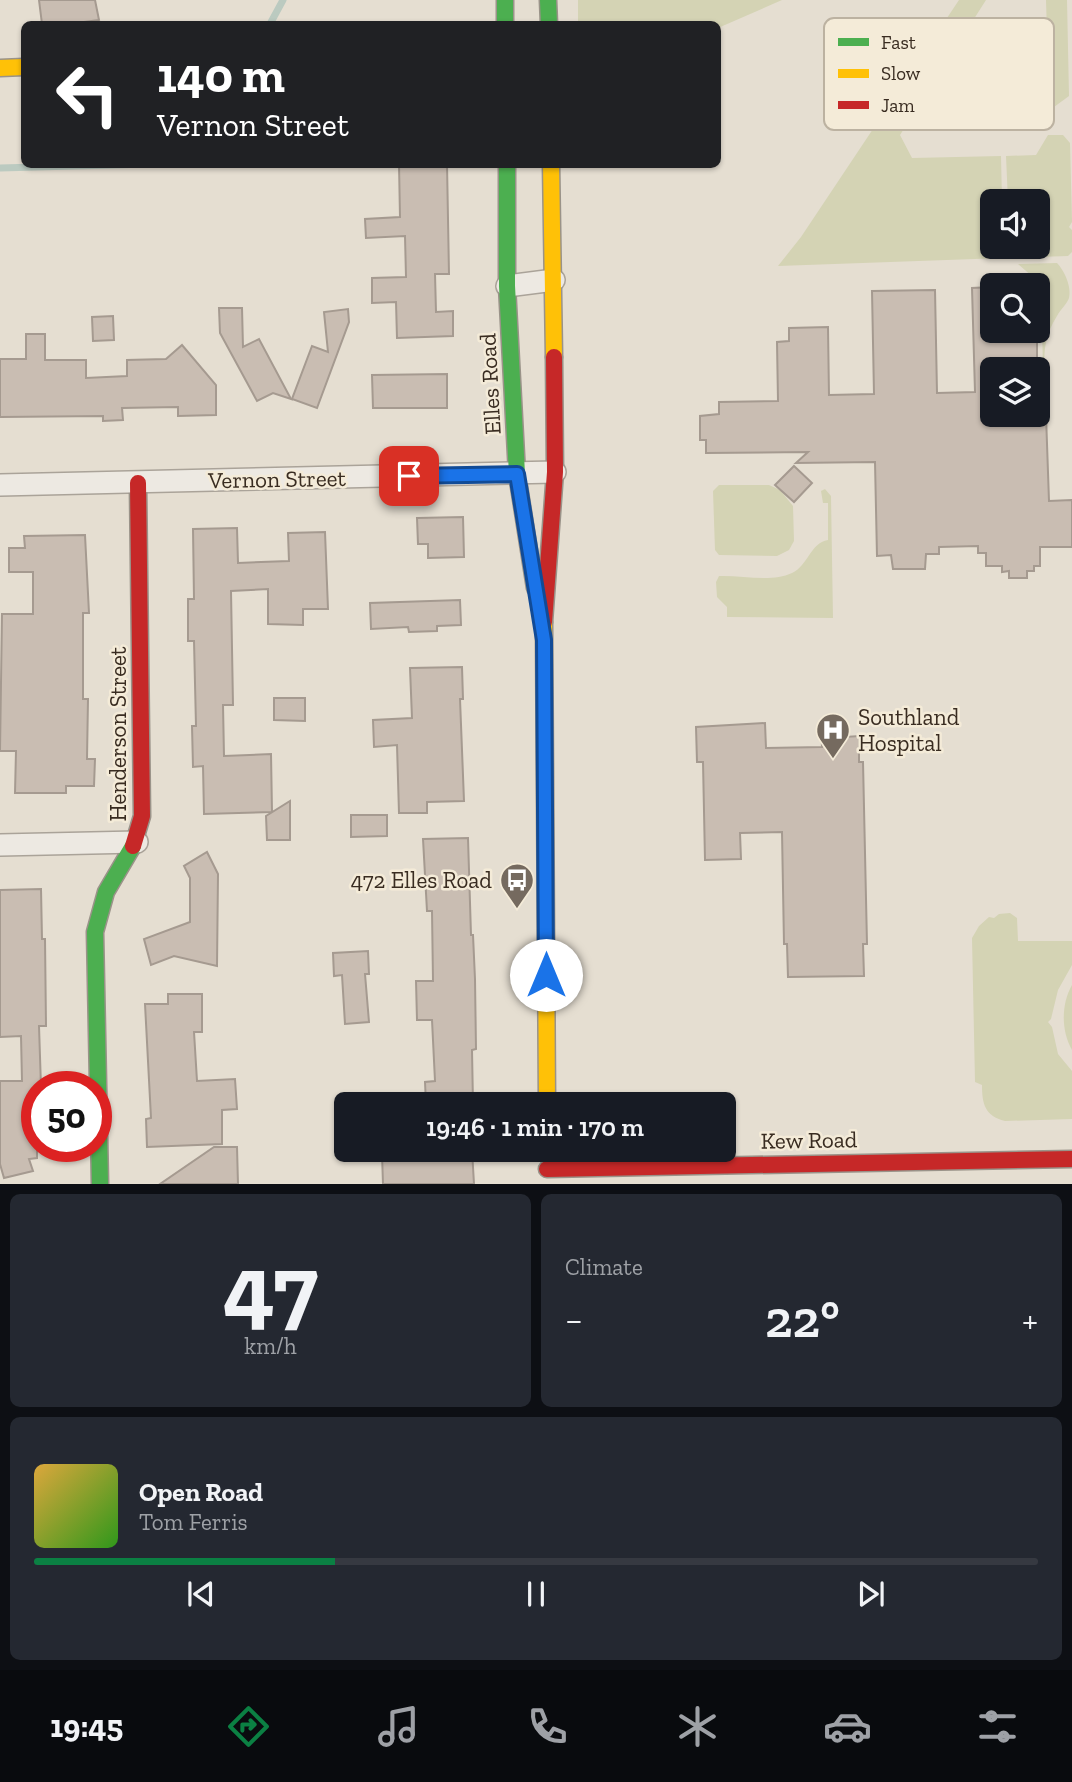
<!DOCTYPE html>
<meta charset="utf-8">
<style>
body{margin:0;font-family:"Zilla Slab",serif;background:#242831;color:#f1f3f6;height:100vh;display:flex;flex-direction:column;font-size:26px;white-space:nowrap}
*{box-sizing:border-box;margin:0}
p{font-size:23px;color:#9ea1a6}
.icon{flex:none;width:38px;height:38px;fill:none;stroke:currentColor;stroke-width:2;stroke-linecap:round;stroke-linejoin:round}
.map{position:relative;height:1184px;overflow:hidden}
.details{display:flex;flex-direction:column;gap:10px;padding:10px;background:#0d0f14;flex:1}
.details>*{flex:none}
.guide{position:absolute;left:21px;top:21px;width:700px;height:147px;border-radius:10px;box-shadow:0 2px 5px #0004;background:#202124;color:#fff;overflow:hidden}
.buttons{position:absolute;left:980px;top:189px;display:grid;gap:14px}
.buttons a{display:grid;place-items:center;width:70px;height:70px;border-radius:10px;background:#171b24;box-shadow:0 2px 5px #0004;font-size:35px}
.speed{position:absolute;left:21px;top:1071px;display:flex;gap:14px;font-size:35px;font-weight:700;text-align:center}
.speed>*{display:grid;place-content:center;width:91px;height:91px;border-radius:50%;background:#171b24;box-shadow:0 2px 5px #0004;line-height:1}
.speed .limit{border:10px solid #d22;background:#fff;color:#111}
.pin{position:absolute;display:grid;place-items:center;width:60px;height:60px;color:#fff;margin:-30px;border-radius:14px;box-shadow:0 4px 10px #0006}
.me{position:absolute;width:77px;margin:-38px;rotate:0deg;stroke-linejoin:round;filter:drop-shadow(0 0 5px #0008)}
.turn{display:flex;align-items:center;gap:24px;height:147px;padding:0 21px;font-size:32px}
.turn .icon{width:91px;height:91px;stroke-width:2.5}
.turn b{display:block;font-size:49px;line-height:60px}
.big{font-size:52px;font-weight:600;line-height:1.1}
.details .tile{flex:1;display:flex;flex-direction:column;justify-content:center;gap:10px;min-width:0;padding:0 24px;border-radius:10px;background:#242831}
.details .dial{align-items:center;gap:0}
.dial b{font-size:91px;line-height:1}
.song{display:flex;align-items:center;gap:21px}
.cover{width:84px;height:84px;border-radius:10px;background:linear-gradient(135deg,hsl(40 70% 55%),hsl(110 70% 35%))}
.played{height:7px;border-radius:4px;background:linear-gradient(90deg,#0b8043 30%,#363941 30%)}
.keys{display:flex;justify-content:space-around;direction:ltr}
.heat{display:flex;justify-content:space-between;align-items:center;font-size:38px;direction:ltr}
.details .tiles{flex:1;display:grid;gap:10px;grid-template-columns:1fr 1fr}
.tile:last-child{grid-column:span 2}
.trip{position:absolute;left:334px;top:1092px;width:402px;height:70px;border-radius:10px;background:#171b24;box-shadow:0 2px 5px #0004;font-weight:600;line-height:70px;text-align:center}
.menu{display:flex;height:112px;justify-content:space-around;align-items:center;background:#090b0e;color:#9ea1a6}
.menu .icon{width:49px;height:49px}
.menu .selected{color:#0b8043}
.menu b{font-size:32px;color:#f1f3f6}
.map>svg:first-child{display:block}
.green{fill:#d4d3b4}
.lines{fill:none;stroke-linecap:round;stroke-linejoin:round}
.stream{stroke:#bbcac0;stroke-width:7}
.building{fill:#c9bdb2;stroke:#a59a90;stroke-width:2}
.street-casing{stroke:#aaa399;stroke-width:24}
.fast-casing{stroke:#9a9389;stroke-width:19}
.slow-casing{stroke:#9a9389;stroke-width:19}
.jam-casing{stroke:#9a9389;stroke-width:19}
.street{stroke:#ede9e2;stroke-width:21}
.fast{stroke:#4caf50;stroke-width:16}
.slow{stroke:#ffc107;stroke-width:16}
.jam{stroke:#c62828;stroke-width:16}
.route-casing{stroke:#114b97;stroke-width:18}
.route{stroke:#1a73e8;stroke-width:12}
.labels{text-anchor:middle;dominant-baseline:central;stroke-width:5;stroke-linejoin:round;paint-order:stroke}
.street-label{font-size:23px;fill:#392c21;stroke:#f4ebd8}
.poi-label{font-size:23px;fill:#392c21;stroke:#f4ebd8;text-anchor:start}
.key{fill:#f4ebd8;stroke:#bcb2a1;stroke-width:2}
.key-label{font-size:19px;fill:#392c21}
</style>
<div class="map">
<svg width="1072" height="1184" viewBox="0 0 1072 1184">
<rect width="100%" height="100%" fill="#e5ded1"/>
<!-- green -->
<g class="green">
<polygon points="578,0 782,0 718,28 718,24 578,24"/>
<polygon points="959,0 986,0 900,135 912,158 1001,156 1002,201 992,201 992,247 1003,247 1003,258 778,266 801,237"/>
<polygon points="1046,0 1067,0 1069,96 1054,107 1049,100"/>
<polygon points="1048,135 1063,135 1070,143 1072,222 1069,227 1072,230 1072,252 1068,256 1010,258 1009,247 1038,247 1038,201 1008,201 1006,156 1036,155"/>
<path d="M1057 263C1064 270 1072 287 1069 298 1067 304 1060 310 1057 316 1046 333 1043 350 1045 369H1043L1041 284 1018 264Z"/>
<polygon points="719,485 769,485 780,490 793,506 794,541 789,550 777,556 719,555 715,550 713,491"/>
<path d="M825 489 831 496 833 618 727 617V607L717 597 716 582 719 576C742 575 771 583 792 573 808 566 810 543 828 540V503H823L821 491Z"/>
<path d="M1010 913 1017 918 1018 941H1072V965L1058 990 1051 1019 1048 1022 1052 1027 1058 1054 1072 1071V1119L1005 1121C985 1116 982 1104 982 1085L975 1082 972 938 979 926 989 917 994 918 999 914Z"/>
<path d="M1072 985V1050C1061 1031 1061 1004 1072 985Z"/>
</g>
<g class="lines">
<!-- stream -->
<g class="stream">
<polyline points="270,24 283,0"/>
<polyline points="0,168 149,164"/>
</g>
</g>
<!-- building -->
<g class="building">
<polygon points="39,0 95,0 99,20 69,24 42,24"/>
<polygon points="399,164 447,164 449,274 435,274 436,312 453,311 453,336 397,338 396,302 372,303 372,278 406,277 405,236 366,238 365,219 400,217"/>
<polygon points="992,287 992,331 1037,331 1037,369 992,369 992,415 1046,415 1049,501 1072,500 1072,547 1040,547 1040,566 1034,566 1034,571 1027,571 1027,578 1009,578 1009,571 1002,572 1002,566 986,566 986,553 978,553 978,546 939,547 939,554 926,554 925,569 893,569 891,555 877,556 875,462 796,463 808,452 706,453 706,440 700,440 700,416 719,414 719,402 778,401 777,342 789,341 789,328 828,327 829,395 874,394 872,291 935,290 937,393 975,392 972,288"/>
<polygon points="219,308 242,308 243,347 259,339 291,399 273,393 257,401 220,333"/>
<polygon points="348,309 349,322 317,408 292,399 312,346 328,352 324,312"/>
<polygon points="113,316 114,340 93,341 92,317"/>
<polygon points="26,334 45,334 45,360 86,360 86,378 127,376 127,360 166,359 182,345 216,385 216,415 178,416 178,407 122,408 123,420 103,421 103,416 0,417 0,359 26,359"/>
<polygon points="447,374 447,408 373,408 372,375"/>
<polygon points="794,466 812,483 794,502 775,485"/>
<polygon points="463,517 464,557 428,558 428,544 418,544 417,518"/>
<polygon points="237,528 238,563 289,561 288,533 325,532 328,609 303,609 303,625 268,624 268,589 231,591 233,705 223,705 224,756 271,754 272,812 204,814 203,766 193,767 192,726 196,726 194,641 188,641 188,599 194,599 193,529"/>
<polygon points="85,535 89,613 83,613 83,699 88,699 87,759 95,759 94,786 66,786 66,793 15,793 16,751 0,751 2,614 33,614 33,572 9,572 9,548 25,548 24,536"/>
<polygon points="460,600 461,625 437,626 437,631 409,632 408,627 371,629 370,603"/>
<polygon points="462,667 463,699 460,699 464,801 427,802 427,813 399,813 397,745 374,747 373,720 412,718 410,668"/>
<polygon points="274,698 305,698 305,721 274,720"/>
<polygon points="845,721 845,737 859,736 859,762 863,762 867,944 863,944 864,976 788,977 787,944 784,944 782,832 740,833 741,859 705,860 703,762 697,762 696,727 765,723 766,748 822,747 821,722"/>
<polygon points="290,801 290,840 267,840 266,816"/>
<polygon points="351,815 387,815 387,836 351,837"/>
<polygon points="468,838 471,935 473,935 475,979 476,1049 472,1050 473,1104 426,1104 425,1082 435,1081 432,1020 417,1020 416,981 433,981 432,911 427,911 423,839"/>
<polygon points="207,852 218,874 217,966 174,956 151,965 144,939 190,922 190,878 184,866"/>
<polygon points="41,889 42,939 45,939 46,1026 39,1026 41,1087 37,1087 37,1158 29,1159 33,1171 4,1178 0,1164 0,1081 22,1081 21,1036 0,1037 0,890"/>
<polygon points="368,951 369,974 365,974 369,1022 345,1024 342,975 334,976 333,953"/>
<polygon points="168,994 202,994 202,1032 194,1032 197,1081 235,1079 237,1109 222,1110 222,1144 147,1147 146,1119 151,1118 145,1004 168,1004"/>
<polygon points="214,1147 237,1147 238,1184 160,1184"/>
<polygon points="440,1150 472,1150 474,1184 383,1184 382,1154"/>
</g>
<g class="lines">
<!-- street casing -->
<g class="street-casing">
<g id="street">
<polyline points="507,286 554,280"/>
<polyline points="0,485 555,472"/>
<polyline points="0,845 137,842"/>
</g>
</g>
<!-- fast casing -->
<g class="fast-casing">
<g id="fast">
<polyline points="505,0 505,24"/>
<polyline points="548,0 549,24"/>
<polyline points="507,164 507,286 517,474 535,588"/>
<polyline points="100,1184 95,932 106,892 133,846"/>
</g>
</g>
<!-- slow casing -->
<g class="slow-casing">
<g id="slow">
<polyline points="0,68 24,67"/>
<polyline points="551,164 554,357"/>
<polyline points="544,622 547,1104"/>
</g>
</g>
<!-- jam casing -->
<g class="jam-casing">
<g id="jam">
<polyline points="544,622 555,472 554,357"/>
<polyline points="133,846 142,816 138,483"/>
<polyline points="547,1169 1072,1159"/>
</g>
</g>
<!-- street -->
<use href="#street" class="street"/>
<!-- fast -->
<use href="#fast" class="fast"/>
<!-- slow -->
<use href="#slow" class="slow"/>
<!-- jam -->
<use href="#jam" class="jam"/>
</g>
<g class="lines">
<!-- route casing -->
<g class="route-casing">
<polyline id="route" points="409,476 517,474 544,640 546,975"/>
</g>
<!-- route -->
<use href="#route" class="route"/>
</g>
<!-- icons -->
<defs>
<g id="hospital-pin" transform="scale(1.75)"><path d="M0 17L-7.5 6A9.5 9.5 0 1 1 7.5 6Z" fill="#756a5f" stroke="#f4ebd8"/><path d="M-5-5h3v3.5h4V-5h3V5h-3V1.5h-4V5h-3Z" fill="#fff"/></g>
<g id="bus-pin" transform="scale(1.75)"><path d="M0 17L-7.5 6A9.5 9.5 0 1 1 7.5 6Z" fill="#756a5f" stroke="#f4ebd8"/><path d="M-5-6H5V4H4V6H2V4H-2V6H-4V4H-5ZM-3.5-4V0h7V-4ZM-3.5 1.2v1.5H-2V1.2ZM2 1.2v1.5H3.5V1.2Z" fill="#fff"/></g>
</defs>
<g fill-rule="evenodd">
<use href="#hospital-pin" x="833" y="730"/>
<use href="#bus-pin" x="517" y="880"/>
</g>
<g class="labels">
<!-- street labels -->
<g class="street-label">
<text transform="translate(490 384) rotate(-93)">Elles Road</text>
<text transform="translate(277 479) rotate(-1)">Vernon Street</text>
<text transform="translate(118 734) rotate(-90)">Henderson Street</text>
<text transform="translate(809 1140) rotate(-1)">Kew Road</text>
</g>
<!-- poi labels -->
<g class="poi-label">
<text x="858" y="717">Southland<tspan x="858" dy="26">Hospital</tspan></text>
<text x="492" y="880" text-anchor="end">472 Elles Road</text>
</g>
</g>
<!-- legend -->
<rect x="824" y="18" width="230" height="112" rx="10" class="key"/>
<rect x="838" y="38" width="31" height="8" fill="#4caf50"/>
<rect x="838" y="69" width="31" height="9" fill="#ffc107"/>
<rect x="838" y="101" width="31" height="8" fill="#c62828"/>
<g class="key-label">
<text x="881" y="49">Fast</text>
<text x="881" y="80">Slow</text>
<text x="881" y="112">Jam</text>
</g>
</svg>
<div class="buttons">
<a><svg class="icon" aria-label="sound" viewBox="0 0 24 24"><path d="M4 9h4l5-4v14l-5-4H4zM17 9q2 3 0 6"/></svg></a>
<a><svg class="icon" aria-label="search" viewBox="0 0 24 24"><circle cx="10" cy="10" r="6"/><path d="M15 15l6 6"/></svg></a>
<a><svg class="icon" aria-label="layers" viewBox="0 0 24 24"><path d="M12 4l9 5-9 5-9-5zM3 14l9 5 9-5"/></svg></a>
</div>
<div class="speed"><div class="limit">50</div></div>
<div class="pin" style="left:409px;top:476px;background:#d93025"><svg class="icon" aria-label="arrive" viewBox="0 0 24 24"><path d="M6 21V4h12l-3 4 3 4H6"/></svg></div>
<svg class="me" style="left:546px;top:975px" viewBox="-20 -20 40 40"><circle r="19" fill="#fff"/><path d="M0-13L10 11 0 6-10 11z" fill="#1a73e8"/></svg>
<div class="trip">19:46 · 1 min · 170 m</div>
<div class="guide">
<div class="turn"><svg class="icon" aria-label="left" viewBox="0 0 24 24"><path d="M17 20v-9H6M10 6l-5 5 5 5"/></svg><div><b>140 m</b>Vernon Street</div></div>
</div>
</div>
<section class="details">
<div class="tiles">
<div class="tile dial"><b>47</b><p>km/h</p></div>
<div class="tile"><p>Climate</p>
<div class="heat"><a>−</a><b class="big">22°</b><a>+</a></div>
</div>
<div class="tile">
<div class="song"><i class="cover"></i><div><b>Open Road</b><p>Tom Ferris</p></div></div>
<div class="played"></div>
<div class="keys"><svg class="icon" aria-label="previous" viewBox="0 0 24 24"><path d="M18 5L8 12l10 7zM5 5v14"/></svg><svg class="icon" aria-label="pause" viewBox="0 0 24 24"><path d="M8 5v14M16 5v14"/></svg><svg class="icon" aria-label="next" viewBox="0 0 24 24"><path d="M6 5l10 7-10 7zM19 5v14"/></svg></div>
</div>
</div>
</section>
<nav class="menu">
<b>19:45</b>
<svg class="icon selected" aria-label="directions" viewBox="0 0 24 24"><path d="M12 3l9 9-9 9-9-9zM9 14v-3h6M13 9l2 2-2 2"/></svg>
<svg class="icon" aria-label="music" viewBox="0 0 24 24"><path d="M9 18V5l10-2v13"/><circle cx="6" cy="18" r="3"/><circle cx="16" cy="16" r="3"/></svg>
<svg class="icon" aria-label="phone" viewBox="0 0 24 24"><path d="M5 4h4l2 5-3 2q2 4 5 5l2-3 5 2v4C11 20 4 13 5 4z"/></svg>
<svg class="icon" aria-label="climate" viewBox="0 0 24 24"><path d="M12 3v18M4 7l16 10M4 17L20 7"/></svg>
<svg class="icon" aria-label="car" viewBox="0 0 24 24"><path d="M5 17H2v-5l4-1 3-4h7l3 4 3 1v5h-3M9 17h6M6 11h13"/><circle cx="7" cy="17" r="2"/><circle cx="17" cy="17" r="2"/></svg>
<svg class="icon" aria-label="filters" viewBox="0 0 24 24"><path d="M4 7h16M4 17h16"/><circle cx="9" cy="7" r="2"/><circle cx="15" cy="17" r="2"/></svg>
</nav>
